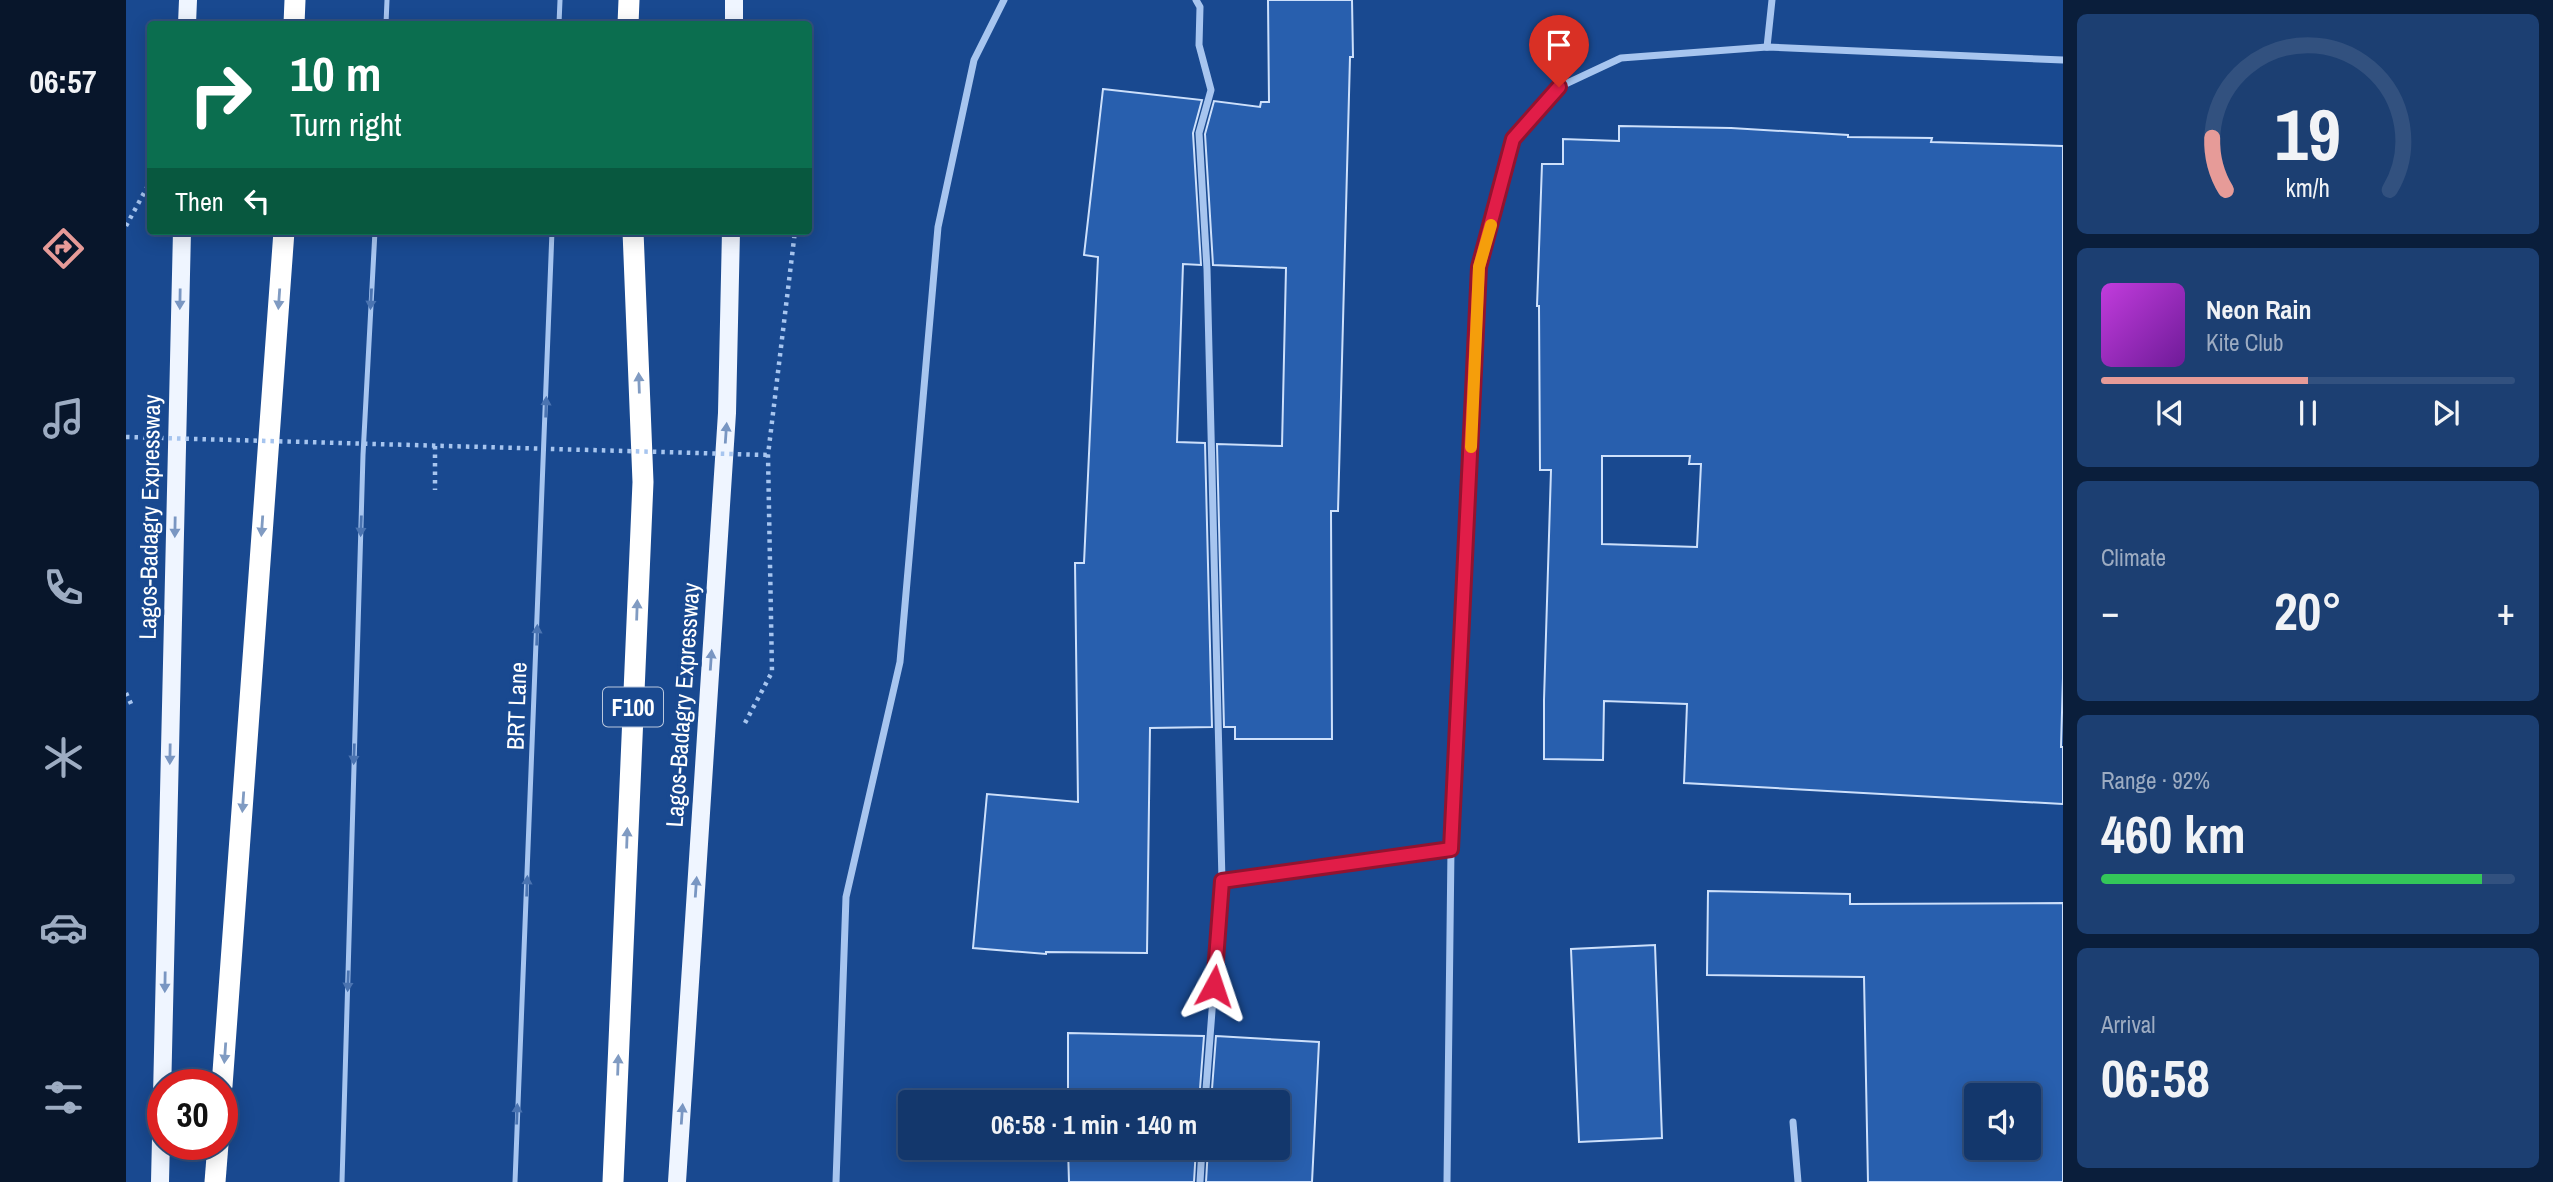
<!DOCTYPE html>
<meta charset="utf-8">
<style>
body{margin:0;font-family:"Archivo Narrow",sans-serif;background:#1c3f72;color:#f1f3f6;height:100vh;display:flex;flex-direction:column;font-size:26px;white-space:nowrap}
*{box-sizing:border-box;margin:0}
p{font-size:23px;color:#9dacc2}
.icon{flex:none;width:38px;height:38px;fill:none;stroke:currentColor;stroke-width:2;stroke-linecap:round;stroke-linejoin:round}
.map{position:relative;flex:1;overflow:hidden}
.side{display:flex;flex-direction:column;gap:14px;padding:14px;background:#0a1e3b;width:490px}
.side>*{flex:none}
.hud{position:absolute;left:21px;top:21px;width:665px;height:214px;border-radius:7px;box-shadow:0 4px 18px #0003,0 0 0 2px #32517f;background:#0b6e4f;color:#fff;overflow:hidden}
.fabs{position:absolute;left:1838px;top:1083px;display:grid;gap:14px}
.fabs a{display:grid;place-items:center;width:77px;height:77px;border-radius:7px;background:#13376c;box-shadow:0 4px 18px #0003,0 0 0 2px #32517f;font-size:35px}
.speed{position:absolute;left:21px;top:1069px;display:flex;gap:14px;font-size:35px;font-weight:700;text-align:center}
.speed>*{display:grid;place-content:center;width:91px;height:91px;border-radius:50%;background:#13376c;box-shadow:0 4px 18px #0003,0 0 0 2px #32517f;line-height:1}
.speed .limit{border:10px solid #d22;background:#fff;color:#111}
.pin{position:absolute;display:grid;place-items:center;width:60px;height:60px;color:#fff;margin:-72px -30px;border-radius:50% 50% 50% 0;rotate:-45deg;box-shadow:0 0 7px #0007}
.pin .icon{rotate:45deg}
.me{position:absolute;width:77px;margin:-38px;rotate:5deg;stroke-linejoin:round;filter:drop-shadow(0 0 5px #0008)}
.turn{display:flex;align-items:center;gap:24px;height:147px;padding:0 28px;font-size:32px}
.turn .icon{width:91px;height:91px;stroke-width:2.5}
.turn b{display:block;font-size:49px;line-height:60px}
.then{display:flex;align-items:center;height:66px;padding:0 28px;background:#0003;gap:14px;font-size:26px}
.big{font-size:52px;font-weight:800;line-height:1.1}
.side .widget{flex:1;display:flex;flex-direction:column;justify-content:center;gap:10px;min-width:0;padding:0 24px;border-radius:10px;background:#1c3f72}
.side .dial{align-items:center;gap:0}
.dial svg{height:182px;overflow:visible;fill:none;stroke:#32517f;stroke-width:7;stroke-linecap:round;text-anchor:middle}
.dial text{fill:#f1f3f6;stroke:none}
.song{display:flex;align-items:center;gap:21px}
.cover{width:84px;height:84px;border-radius:10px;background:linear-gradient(135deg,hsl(290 70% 55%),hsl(280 70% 35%))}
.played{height:7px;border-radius:4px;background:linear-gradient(90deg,#e69b98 50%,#32517f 50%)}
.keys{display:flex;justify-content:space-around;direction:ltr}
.heat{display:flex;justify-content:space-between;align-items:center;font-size:38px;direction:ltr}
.charge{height:10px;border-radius:5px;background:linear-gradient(90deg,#34c759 92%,#32517f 0)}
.trip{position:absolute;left:772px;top:1090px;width:392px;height:70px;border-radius:7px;background:#13376c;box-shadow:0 4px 18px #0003,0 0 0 2px #32517f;font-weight:800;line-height:70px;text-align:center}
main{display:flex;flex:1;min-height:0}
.tab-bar{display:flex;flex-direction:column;width:126px;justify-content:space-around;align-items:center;background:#08162b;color:#9dacc2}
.tab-bar .icon{width:49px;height:49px}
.tab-bar .current{color:#e69b98}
.tab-bar b{font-size:32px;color:#f1f3f6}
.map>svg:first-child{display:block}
.building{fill:#285fae;stroke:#cde0fb;stroke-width:2;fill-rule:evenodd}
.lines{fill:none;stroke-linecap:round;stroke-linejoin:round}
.path{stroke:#a7c5ef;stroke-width:4.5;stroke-dasharray:3.5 5;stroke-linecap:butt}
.lane{stroke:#a7c5ef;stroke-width:5}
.street{stroke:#a7c5ef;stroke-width:7}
.primary{stroke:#eff5ff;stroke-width:18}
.highway{stroke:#fff;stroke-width:21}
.path-bridge{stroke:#a7c5ef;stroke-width:4.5;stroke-dasharray:3.5 5;stroke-linecap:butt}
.oneway{fill:#7996c2}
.oneway2{fill:#809bc2}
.oneway3{fill:#4b74b1}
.route-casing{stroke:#92132f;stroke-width:18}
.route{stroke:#e11d48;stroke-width:12}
.slow{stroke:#f59e0b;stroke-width:12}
.labels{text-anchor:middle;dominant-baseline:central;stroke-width:7;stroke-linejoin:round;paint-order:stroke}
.shield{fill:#194990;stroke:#bac8de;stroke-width:2}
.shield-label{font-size:23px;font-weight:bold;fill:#fff}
.street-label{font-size:24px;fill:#fff;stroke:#194990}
</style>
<main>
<nav class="tab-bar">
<b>06:57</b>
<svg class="icon current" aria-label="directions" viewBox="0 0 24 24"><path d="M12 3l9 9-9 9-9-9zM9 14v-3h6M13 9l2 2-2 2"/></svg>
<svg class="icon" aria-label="music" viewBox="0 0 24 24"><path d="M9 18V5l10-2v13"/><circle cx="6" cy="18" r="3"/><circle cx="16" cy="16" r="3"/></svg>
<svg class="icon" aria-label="phone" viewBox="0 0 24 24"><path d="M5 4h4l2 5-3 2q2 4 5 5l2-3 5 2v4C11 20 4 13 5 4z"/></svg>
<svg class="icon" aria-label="climate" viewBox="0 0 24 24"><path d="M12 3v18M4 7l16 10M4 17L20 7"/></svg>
<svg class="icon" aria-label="car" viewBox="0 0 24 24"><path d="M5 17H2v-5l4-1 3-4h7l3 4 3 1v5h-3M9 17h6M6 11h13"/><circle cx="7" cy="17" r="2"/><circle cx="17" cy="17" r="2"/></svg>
<svg class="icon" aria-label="filters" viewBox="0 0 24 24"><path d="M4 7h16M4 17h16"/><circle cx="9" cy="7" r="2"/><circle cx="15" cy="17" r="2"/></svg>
</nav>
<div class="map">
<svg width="1937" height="1182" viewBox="0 0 1937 1182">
<rect width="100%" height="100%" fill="#194990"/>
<!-- building -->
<g class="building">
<polygon points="1142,0 1226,0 1227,57 1224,57 1212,511 1205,511 1206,739 1109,739 1109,727 1098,727 1091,444 1156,446 1160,268 1087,265 1079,134 1088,101 1134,107 1135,102 1143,102"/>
<polygon points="977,89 1076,100 1067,133 1075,265 1057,264 1051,442 1079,443 1086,727 1024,728 1021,953 920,952 920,954 847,948 861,794 952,802 949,563 958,563 972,257 958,255"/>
<path d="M1493 126 1605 128 1722 135V137L1806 138 1805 142 1937 146V678L1935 747H1937V804L1558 783 1561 704 1478 701 1477 760 1418 759V700L1425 470H1414L1413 306H1411L1416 164H1437V139L1493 141ZM1476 456H1564L1563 464H1575L1571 547 1476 544Z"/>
<path d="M1582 891 1724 894V904L1937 903V1182H1742L1738 977 1581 975ZM1850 1096H1902V1148H1850Z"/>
<polygon points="1529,945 1536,1138 1453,1142 1445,949"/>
<polygon points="942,1033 1078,1036 1073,1102 942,1102"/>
<polygon points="1090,1036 1193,1042 1186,1182 1080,1182 1082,1148 1152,1148 1152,1102 1085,1102"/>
<polygon points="942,1148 1070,1148 1068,1182 943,1182"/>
</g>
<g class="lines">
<!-- path -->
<g class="path">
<polyline points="0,226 24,182"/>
<polyline points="309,446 309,490"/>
<polyline points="0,693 7,708"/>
<polyline points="619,723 646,672 642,455 669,231"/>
</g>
<!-- lane -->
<g class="lane">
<polyline points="260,24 261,0"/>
<polyline points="433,24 434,0"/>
<polyline points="216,1182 237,455 249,231"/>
<polyline points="389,1182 426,231"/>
</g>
<!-- street -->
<g class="street">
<polyline points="1070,0 1074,7 1073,45 1085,90 1073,133 1081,269 1096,881 1079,1102"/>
<polyline points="1641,47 1646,0"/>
<polyline points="1096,881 1325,849"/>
<polyline points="1667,1122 1672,1182"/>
<polyline points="710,1182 720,897 774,662 812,227 848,60 878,0"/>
<polyline points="1074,1182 1076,1148"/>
<polyline points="1321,1182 1325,849 1353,267 1387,139 1433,87 1495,58 1641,47 1937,60"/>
</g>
<!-- primary -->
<g class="primary">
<polyline points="61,24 62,0"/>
<polyline points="608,24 608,0"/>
<polyline points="34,1182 56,231"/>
<polyline points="551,1182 601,413 605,231"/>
</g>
<!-- highway -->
<g class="highway">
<polyline points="168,24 169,0"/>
<polyline points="502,24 503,0"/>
<polyline points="96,1086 158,231"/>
<polyline points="89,1182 92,1144"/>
<polyline points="487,1182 517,482 507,231"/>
</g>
<!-- path-bridge -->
<polyline class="path-bridge" points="0,437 642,455"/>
</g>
<!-- one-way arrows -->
<defs><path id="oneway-solid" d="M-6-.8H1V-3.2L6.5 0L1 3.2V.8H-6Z" transform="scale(1.75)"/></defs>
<g class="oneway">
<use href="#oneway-solid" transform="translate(54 299) rotate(91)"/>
<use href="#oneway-solid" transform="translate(600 433) rotate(-86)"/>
<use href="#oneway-solid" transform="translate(49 527) rotate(91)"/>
<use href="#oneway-solid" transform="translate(585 660) rotate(-86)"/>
<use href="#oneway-solid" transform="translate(44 754) rotate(91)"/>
<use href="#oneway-solid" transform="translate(570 887) rotate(-86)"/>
<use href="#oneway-solid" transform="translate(39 982) rotate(91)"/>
<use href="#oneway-solid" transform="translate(556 1114) rotate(-86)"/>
</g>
<g class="oneway2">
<use href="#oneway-solid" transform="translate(153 299) rotate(94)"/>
<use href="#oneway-solid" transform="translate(513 383) rotate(-92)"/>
<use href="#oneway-solid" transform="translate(136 526) rotate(94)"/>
<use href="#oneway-solid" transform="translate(511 610) rotate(-88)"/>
<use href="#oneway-solid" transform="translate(117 802) rotate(94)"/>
<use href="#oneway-solid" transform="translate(501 838) rotate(-88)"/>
<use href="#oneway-solid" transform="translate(99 1053) rotate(94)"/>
<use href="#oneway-solid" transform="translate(492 1065) rotate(-88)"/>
</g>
<g class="oneway3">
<use href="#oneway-solid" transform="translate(245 299) rotate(93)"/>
<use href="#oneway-solid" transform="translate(420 407) rotate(-88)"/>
<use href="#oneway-solid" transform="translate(235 526) rotate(92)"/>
<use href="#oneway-solid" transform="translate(411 635) rotate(-88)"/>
<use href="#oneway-solid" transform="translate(228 754) rotate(92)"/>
<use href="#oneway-solid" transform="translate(401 886) rotate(-88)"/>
<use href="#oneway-solid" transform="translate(222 981) rotate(92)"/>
<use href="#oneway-solid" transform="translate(391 1114) rotate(-88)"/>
</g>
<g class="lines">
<!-- route casing -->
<g class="route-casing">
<polyline id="route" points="1088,986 1096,881 1325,849 1353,267 1387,139 1433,87"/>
</g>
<!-- route -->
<use href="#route" class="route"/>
<!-- slow -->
<polyline class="slow" points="1345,447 1353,267 1365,225"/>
</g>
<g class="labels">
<!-- shield labels -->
<rect class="shield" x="477" y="687.5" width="60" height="39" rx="5"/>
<g class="shield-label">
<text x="507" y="707">F100</text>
</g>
<!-- street labels -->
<g class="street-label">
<text transform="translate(23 517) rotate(-89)">Lagos-Badagry Expressway</text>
<text transform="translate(556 705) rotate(-86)">Lagos-Badagry Expressway</text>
<text transform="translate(390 706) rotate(-88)">BRT Lane</text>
</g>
</g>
</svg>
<div class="fabs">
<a><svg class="icon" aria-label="sound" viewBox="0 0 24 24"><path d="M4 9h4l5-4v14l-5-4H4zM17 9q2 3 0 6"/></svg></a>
</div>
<div class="speed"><div class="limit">30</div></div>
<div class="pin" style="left:1433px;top:87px;background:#d93025"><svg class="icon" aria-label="arrive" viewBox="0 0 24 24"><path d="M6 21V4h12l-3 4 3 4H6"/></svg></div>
<svg class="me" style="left:1088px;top:986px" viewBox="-20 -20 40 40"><path d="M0-17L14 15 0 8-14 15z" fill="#e11d48" stroke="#fff" stroke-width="4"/></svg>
<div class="trip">06:58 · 1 min · 140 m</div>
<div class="hud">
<div class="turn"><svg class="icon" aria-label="right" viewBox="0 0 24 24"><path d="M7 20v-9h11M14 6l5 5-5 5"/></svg><div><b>10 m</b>Turn right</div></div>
<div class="then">Then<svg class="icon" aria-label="left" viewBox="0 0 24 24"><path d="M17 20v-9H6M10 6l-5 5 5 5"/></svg></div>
</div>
</div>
<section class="side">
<div class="widget dial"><svg viewBox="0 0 100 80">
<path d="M14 69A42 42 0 1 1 86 69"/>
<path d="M14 69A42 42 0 0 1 8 46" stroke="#e69b98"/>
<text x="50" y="56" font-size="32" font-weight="700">19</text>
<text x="50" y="72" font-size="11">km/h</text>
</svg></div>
<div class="widget">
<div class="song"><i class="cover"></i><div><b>Neon Rain</b><p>Kite Club</p></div></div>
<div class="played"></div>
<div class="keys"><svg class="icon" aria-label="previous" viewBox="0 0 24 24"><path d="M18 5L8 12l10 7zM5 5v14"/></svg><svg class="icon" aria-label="pause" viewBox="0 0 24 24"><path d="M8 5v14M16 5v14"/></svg><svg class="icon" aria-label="next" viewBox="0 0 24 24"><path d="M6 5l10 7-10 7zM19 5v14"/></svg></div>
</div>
<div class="widget"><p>Climate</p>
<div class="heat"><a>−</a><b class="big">20°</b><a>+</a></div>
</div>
<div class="widget"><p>Range · 92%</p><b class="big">460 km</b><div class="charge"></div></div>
<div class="widget"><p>Arrival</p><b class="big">06:58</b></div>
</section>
</main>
